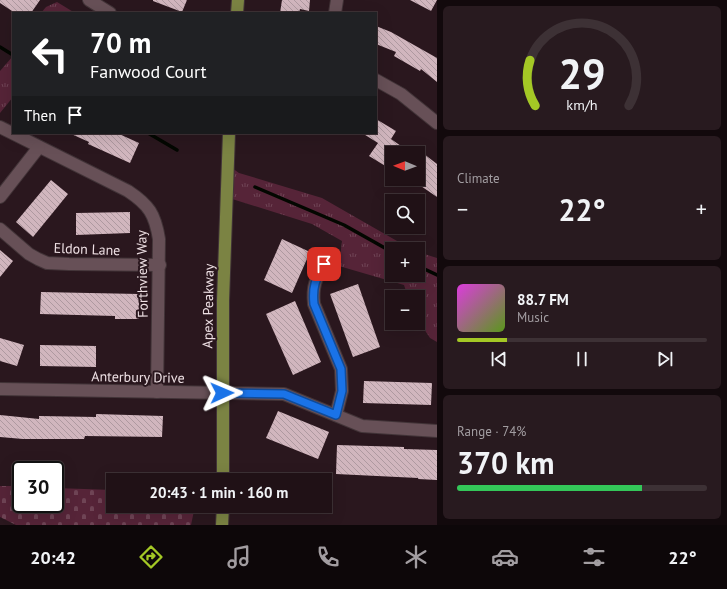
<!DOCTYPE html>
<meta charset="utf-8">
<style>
body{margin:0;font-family:"PT Sans",sans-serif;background:#281a1f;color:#f1f3f6;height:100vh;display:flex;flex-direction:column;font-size:15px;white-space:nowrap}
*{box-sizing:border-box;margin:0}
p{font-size:13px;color:#a29da1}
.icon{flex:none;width:22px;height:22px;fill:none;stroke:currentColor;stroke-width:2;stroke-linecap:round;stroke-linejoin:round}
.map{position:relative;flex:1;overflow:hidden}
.side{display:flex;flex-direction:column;gap:6px;padding:6px;background:#12090c;width:290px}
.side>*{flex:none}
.hud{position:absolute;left:12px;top:12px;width:365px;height:122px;border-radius:0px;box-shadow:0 4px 16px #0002,0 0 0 1px #3d3135;background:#202124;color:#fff;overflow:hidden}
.needle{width:26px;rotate:271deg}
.tools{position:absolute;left:385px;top:146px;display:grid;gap:8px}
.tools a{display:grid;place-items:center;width:40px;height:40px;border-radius:0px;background:#201116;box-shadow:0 4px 16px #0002,0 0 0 1px #3d3135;font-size:20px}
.speed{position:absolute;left:12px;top:461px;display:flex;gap:8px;font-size:20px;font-weight:700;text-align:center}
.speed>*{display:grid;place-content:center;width:52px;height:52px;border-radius:50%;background:#201116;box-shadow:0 4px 16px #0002,0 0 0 1px #3d3135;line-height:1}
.speed .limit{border:2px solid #111;border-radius:6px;background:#fff;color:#111}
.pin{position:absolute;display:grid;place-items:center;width:34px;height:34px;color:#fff;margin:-17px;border-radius:8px;box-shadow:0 2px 6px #0006}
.me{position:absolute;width:44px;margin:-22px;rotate:89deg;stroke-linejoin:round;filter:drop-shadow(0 0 3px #0008)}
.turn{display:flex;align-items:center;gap:14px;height:84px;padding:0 12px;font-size:18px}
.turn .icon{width:52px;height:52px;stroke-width:2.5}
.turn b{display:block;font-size:28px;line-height:34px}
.then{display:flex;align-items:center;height:38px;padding:0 12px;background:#0003;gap:8px;font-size:15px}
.big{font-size:30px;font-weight:600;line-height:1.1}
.side .widget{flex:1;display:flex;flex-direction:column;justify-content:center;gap:6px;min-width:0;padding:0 14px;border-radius:6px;background:#281a1f}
.side .dial{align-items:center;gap:0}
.dial svg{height:104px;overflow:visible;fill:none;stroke:#3d3135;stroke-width:7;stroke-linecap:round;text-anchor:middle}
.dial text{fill:#f1f3f6;stroke:none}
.song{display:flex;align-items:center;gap:12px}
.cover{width:48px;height:48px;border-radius:6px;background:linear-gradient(135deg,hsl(300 70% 55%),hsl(90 70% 35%))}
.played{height:4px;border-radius:2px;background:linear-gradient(90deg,#a4c825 20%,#3d3135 20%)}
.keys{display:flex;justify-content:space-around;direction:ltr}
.heat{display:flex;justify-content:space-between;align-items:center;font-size:22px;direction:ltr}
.charge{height:6px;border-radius:3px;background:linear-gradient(90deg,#34c759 74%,#3d3135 0)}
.trip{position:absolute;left:106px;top:473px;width:226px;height:40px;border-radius:0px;background:#201116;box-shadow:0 4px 16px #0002,0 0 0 1px #3d3135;font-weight:600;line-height:40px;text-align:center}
.tab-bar{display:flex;height:64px;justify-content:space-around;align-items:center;background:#0d0709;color:#a29da1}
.tab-bar .icon{width:28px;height:28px}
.tab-bar .selected{color:#a4c825}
.tab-bar b{font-size:18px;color:#f1f3f6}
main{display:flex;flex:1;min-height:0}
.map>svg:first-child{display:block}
.grass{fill:url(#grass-tufts)}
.cemetery{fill:url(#cemetery-stones)}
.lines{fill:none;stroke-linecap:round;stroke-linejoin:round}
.stream{stroke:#030700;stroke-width:3.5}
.building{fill:url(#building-back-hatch)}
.minor-casing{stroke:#423438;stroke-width:14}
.major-casing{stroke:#423438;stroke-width:14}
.minor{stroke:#675057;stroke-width:12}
.major{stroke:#7b8343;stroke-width:12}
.route-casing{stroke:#114b97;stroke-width:10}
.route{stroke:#1a73e8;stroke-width:7}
.labels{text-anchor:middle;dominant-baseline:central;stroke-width:4;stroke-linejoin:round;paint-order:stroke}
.street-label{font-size:14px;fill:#eee0e4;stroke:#2a171e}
</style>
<main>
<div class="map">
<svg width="437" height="525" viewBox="0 0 437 525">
<defs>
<pattern id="grass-tufts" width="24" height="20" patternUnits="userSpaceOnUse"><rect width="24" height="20" fill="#562438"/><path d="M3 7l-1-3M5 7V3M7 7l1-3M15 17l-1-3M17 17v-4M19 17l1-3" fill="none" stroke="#6f4455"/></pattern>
<pattern id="cemetery-stones" width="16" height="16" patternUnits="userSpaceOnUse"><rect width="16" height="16" fill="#562438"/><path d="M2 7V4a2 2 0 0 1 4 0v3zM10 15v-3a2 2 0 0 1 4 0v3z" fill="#6f4455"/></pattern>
<pattern id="building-back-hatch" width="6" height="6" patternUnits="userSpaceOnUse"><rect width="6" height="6" fill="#d1b6be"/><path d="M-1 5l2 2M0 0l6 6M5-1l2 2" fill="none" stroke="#ae99a0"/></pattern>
</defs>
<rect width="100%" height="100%" fill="#2a171e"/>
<!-- grass -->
<g class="grass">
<polygon points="57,2 75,13 41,13 46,7"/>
<polygon points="13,56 13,97 0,113 0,71"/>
<polygon points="232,168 239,173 322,198 411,249 392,249 392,275 418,275 418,252 437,258 437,342 430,338 418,320 418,297 408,297 404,285 339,266 342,241 312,224 229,198"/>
</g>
<!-- cemetery -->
<polygon class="cemetery" points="0,486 21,486 21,504 55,504 55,488 113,490 113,506 195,506 191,525 16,525 0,517"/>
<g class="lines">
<!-- stream -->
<g class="stream">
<polyline points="0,47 13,55"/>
<polyline points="148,133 177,150"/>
<polyline points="255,187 344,225 392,252"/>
<polyline points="418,266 437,275"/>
</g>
</g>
<!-- building -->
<g class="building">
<polygon points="0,0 40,0 31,13 15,13 0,3"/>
<polygon points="153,0 187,0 182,12 153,1"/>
<polygon points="282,0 310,0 309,11 300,9 299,13 280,13"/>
<polygon points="410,0 437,0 431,11"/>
<polygon points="376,26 391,32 437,58 437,82 421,69 420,71 394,56 396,52 376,44"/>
<polygon points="376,119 396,131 391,139 411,153 392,153 392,170 369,156 378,143 362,133 376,133"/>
<polygon points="69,133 117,133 139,143 130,163 88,144 89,142"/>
<polygon points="424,154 437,164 437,197 418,184 418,163"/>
<polygon points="51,180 68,194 33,237 16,222"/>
<polygon points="130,212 130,233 76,235 76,213"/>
<polygon points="282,239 310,252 292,293 264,280"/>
<polygon points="0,250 13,261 0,277"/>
<polygon points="358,284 380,347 353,357 330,294"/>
<polygon points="41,292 139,294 139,319 115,319 115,316 40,314"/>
<polygon points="295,301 321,362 293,375 266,314"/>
<polygon points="0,338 24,345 17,366 0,361"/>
<polygon points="40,345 96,346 96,367 40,366"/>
<polygon points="364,381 432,383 431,405 363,403"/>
<polygon points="278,411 329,432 318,459 266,438"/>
<polygon points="96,414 163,416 162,437 85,436 84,439 23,439 0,437 0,415 39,419 39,416 96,417"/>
<polygon points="337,445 404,447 404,449 437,450 437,480 418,479 418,478 336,474"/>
</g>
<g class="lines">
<!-- minor casing -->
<g class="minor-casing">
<g id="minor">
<polyline points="89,0 110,13"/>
<polyline points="335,13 337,0"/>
<polyline points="376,80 401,94 437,123"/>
<path d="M0 127 128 191C149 205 155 214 159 239L157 392"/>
<polyline points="0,197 39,147"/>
<polyline points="0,229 29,254 38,259 47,263 69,264 160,265"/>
<path d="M324 264C316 279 312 286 314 304L341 369 342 391 336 415"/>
<polyline points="0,389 284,394 362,426 437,431"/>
</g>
</g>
<!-- major casing -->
<g class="major-casing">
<g id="major">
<polyline points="237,13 238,0"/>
<polyline points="223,480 223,301 229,133"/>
<polyline points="222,525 223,506"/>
</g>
</g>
<!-- minor -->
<use href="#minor" class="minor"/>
<!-- major -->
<use href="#major" class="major"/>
</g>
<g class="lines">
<!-- route casing -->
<g class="route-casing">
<path id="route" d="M222 393 284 394 336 415 342 391 341 369 314 304C312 286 316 279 324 264"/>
</g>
<!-- route -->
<use href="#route" class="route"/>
</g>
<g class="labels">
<!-- street labels -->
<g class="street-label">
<text transform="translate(87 249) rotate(2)">Eldon Lane</text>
<text transform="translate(142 274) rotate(-91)">Forthview Way</text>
<text transform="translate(208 306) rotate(-89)">Apex Peakway</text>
<text transform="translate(138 377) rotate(1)">Anterbury Drive</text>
</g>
</g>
</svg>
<div class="tools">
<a><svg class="needle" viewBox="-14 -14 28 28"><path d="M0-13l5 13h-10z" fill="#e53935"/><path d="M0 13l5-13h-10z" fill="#a29da1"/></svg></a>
<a><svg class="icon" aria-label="search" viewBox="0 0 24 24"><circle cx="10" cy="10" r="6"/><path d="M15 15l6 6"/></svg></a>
<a>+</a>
<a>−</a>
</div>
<div class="speed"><div class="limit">30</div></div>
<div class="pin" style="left:324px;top:264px;background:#d93025"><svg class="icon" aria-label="arrive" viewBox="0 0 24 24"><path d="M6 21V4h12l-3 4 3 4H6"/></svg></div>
<svg class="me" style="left:222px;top:393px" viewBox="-20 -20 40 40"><path d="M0-17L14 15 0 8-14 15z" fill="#1a73e8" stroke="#fff" stroke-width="4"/></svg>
<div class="trip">20:43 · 1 min · 160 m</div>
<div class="hud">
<div class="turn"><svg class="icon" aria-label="left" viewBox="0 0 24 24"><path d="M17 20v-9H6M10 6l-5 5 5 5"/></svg><div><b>70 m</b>Fanwood Court</div></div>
<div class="then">Then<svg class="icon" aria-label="arrive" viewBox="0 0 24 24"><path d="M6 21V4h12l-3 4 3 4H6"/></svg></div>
</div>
</div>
<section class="side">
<div class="widget dial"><svg viewBox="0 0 100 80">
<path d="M14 69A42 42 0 1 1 86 69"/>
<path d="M14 69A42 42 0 0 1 10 34" stroke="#a4c825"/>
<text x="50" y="56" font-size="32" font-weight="700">29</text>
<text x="50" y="72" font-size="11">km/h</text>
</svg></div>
<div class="widget"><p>Climate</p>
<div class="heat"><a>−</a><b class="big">22°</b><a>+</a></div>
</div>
<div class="widget">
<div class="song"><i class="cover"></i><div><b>88.7 FM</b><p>Music</p></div></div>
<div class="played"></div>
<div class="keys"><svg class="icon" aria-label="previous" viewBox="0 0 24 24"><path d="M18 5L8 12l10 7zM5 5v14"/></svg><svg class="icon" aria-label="pause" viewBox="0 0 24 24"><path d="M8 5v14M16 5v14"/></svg><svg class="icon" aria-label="next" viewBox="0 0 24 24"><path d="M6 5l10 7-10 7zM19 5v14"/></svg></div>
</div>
<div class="widget"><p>Range · 74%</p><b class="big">370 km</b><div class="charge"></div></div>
</section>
</main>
<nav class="tab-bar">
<b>20:42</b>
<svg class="icon selected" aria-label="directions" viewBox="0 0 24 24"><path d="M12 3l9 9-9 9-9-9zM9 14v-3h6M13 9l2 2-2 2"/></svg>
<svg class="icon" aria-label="music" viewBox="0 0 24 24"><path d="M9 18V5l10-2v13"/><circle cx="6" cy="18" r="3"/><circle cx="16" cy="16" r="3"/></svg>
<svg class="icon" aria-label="phone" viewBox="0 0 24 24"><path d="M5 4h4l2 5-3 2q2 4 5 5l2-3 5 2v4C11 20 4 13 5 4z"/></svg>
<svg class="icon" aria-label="climate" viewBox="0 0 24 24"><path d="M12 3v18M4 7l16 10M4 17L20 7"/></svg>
<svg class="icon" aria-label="car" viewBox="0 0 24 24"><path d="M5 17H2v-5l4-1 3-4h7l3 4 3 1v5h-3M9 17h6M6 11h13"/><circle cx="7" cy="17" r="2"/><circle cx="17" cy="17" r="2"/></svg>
<svg class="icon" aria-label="filters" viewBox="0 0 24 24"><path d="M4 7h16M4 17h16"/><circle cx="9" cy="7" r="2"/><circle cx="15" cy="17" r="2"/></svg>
<b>22°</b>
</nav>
